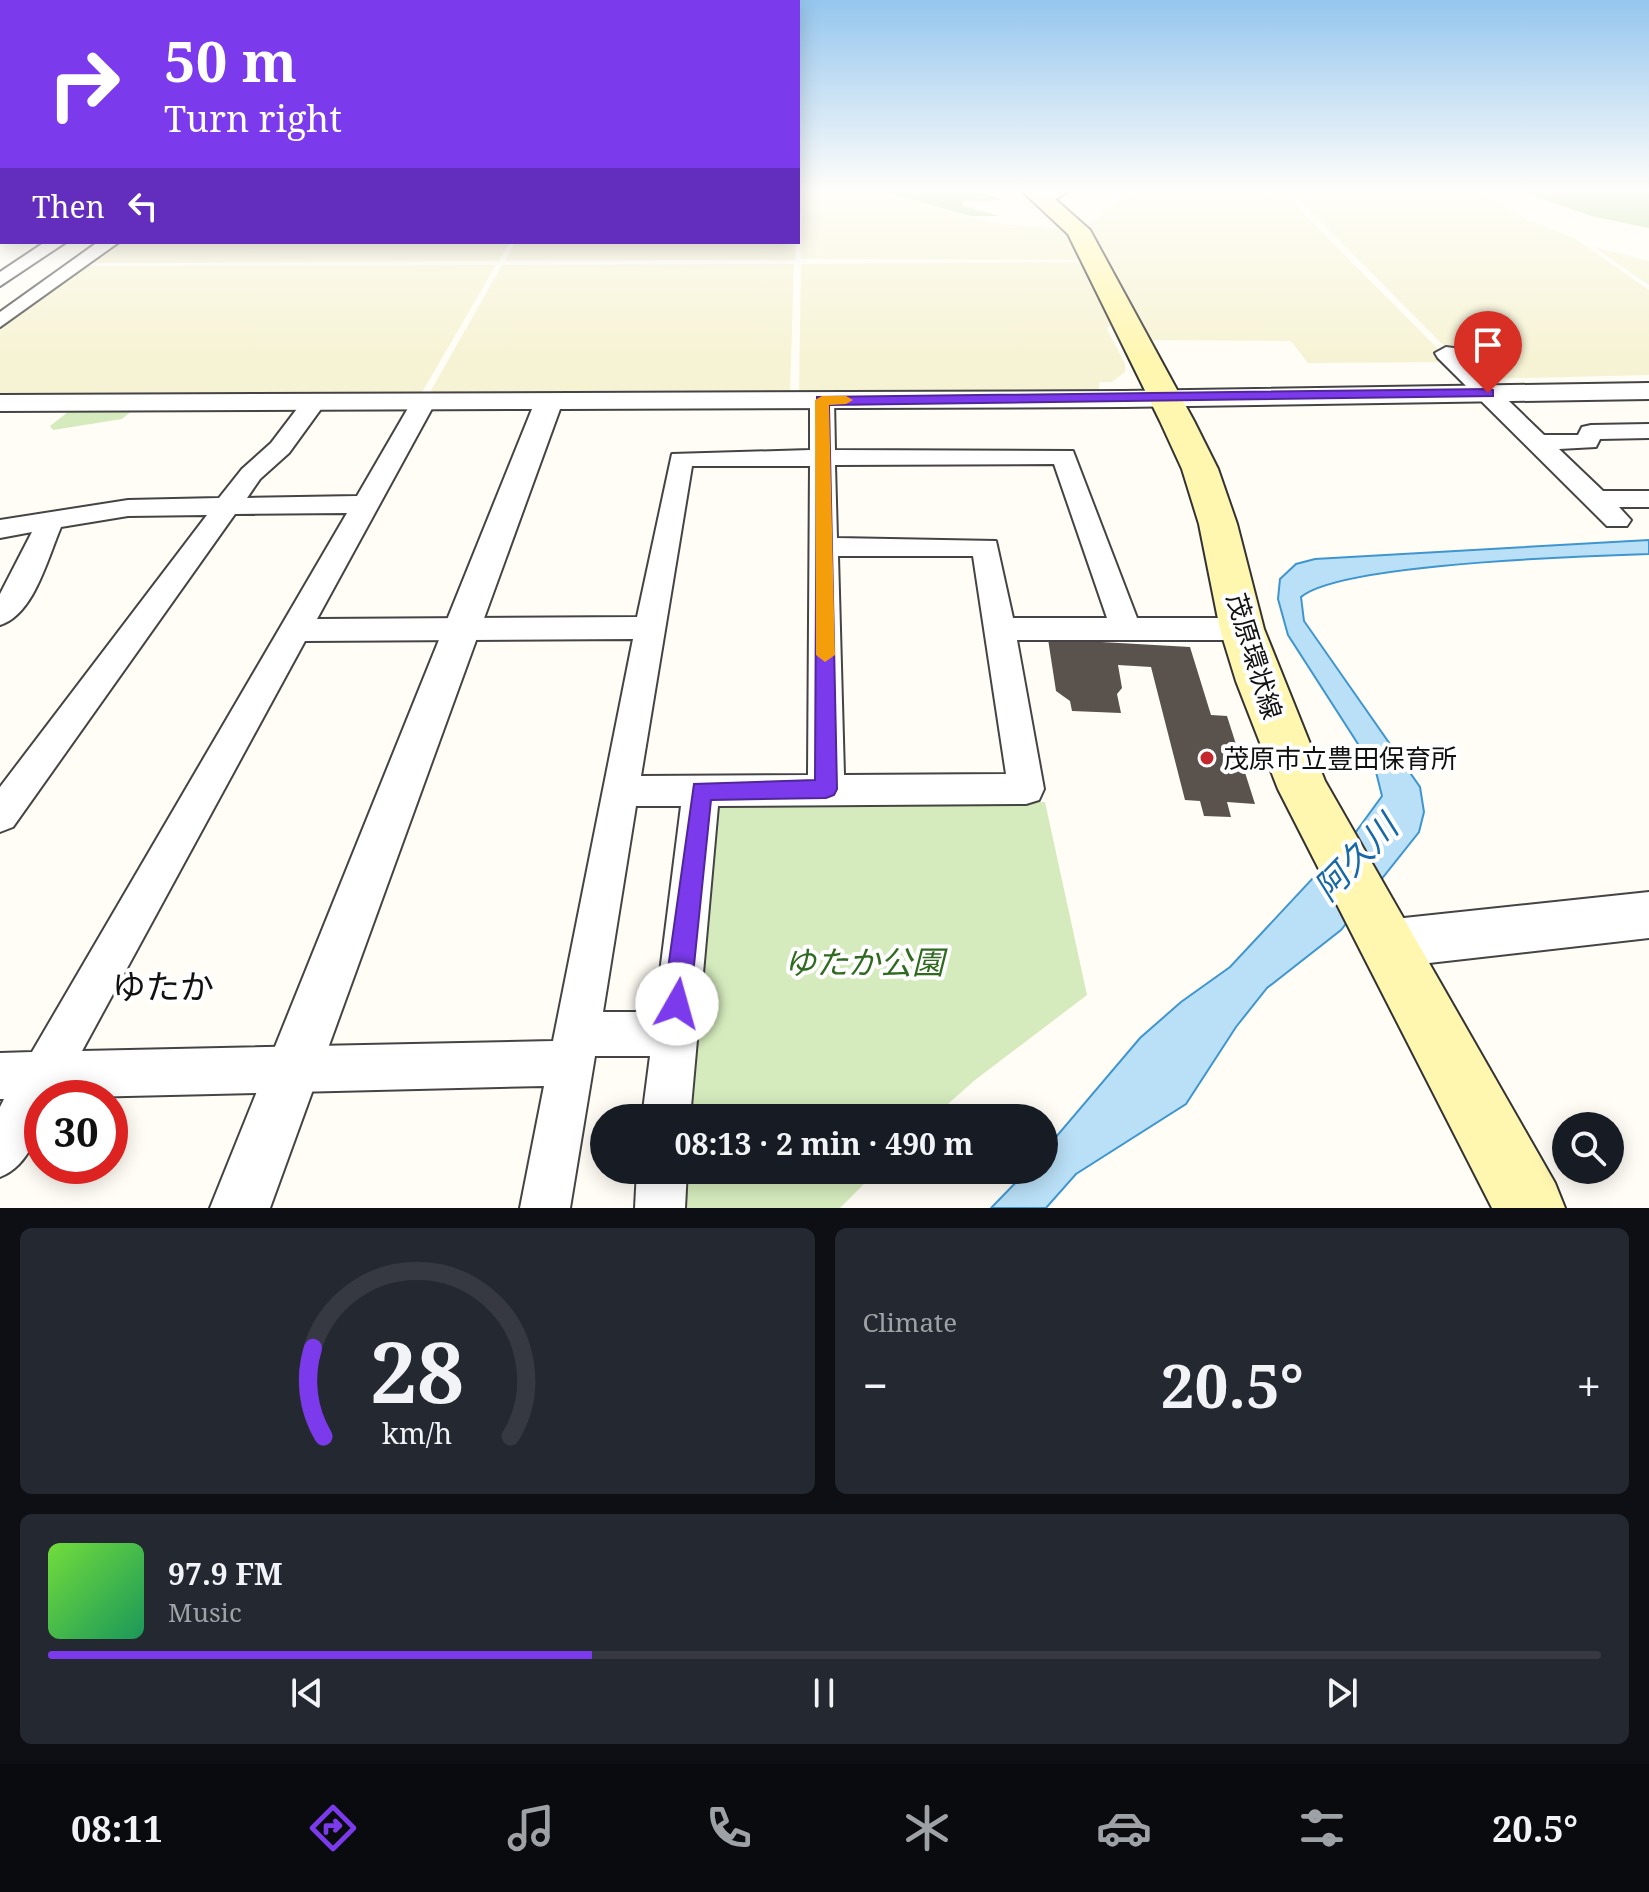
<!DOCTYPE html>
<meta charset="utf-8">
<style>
body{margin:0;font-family:"Noto Serif","Noto Sans JP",serif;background:#242831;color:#f1f3f6;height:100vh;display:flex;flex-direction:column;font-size:30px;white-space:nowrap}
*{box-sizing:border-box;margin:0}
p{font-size:26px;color:#9ea1a6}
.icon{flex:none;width:44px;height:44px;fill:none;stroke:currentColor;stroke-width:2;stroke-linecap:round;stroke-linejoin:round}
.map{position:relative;height:1208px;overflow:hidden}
.drawer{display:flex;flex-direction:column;gap:20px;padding:20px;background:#0d0f14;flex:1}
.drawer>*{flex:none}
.banner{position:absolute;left:0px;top:0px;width:800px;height:244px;box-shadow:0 4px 20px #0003;background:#7c3aed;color:#fff;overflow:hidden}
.tools{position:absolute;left:1552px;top:1112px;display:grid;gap:16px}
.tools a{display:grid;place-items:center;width:72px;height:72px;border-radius:50%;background:#171b24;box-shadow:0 4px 20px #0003;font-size:40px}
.speed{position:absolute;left:24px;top:1080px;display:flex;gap:16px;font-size:40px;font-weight:700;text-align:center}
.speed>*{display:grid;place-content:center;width:104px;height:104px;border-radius:50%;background:#171b24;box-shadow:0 4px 20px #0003;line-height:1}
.speed .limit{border:12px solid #d22;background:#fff;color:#111}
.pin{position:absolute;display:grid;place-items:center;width:68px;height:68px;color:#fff;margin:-82px -34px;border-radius:50% 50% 50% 0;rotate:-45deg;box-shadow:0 0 8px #0007}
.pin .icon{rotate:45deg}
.me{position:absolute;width:88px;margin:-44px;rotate:7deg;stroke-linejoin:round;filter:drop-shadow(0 0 6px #0008)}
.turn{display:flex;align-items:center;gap:28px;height:168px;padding:0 32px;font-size:36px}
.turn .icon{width:104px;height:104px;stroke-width:2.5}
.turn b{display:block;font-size:56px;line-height:68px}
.then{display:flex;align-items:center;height:76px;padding:0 32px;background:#0003;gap:16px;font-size:30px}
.big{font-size:60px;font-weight:700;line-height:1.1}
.drawer .card{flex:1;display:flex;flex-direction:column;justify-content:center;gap:12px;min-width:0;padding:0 28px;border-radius:12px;background:#242831}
.drawer .dial{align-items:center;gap:0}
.dial svg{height:208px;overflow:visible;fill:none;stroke:#363941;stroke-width:7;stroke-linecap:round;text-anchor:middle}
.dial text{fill:#f1f3f6;stroke:none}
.song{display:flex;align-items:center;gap:24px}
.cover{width:96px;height:96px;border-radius:12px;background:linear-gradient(135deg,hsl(100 70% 55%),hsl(150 70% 35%))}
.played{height:8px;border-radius:4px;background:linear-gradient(90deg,#7c3aed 35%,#363941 35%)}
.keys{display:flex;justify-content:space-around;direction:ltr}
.heat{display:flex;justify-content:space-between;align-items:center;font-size:44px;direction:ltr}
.drawer .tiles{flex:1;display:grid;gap:20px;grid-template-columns:1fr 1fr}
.card:last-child{grid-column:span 2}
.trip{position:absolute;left:590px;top:1104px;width:468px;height:80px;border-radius:40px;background:#171b24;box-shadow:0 4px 20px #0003;font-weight:700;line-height:80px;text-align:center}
.dock{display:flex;height:128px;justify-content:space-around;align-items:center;background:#090b0e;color:#9ea1a6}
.dock .icon{width:56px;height:56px}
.dock .active{color:#7c3aed}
.dock b{font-size:36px;color:#f1f3f6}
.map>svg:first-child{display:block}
.farmland{fill:#f6f3d4}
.green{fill:#d5ebbd}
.forest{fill:#b9dc9c}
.water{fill:#b9e0f7;stroke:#3f96cf;stroke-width:2}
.building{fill:#5a524d}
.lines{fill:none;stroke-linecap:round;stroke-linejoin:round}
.minor-casing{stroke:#444;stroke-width:4}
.tertiary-casing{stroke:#444;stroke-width:4}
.secondary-casing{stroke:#333;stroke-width:4}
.minor{fill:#fff;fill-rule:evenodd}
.tertiary{fill:#fff;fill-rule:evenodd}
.secondary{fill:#fff6b0;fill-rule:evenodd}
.route{fill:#7c3aed;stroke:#51269a;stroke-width:2}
.slow{fill:#f59e0b}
.poi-dot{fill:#c4262e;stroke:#fff;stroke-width:3}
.labels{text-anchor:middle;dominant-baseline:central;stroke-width:8;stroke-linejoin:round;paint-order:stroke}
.street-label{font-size:26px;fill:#111;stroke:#fff}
.poi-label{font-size:26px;fill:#111;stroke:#fff;text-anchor:start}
.near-park-label{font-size:32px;font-style:italic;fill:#2f6b1f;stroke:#fff}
.near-water-label{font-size:34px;font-style:italic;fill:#1768a6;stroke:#fff}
.near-neighbourhood-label{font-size:34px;fill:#111;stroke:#fff}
</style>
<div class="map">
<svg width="1649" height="1208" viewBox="0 0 1649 1208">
<rect width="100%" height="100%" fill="#fffdf5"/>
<!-- farmland -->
<g class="farmland">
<polygon points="803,191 878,191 992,223 1062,229 1080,258 1088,260 801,259"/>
<polygon points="1135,191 1281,191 1451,362 1308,363 1291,341 1148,340 1120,282 1085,226"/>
<polygon points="1290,191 1476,191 1526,219 1574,238 1649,290 1649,375 1477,379"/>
<polygon points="116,242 510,242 499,261 87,263"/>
<polygon points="515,242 796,242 795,260 505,261"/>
<polygon points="1594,247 1649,261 1649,285"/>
<polygon points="1088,262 1120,325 1106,327 1125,364 1125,372 1112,382 1099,382 1099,391 799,392 801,264"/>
<polygon points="794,264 790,392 429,394 502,265"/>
<polygon points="496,265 421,394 0,396 0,327 79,266"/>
</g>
<!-- green -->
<g class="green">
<polygon points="72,409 134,409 122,419 53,430 50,426"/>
<polygon points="1045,802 1087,995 975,1080 932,1118 681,1118 710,805"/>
<polygon points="676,1170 878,1170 840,1208 674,1208"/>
</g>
<!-- forest -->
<g class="forest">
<polygon points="882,191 979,191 1002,200 962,201 963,206 999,216 970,216"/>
<polygon points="1520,191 1649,191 1649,228 1591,216"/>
</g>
<!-- water -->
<path class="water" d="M1649 540V554C1586 556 1340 564 1301 597L1304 621 1420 787 1424 812 1419 832 1341 930 1267 988 1236 1027 1186 1104 1076 1174 1046 1208H991L1028 1170H1044V1151L1140 1038 1181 1002 1230 967 1355 833 1382 796 1376 772 1288 635 1278 599 1280 579 1296 564 1315 559Z"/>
<!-- building -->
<polygon class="building" points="1048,639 1190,647 1211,715 1227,716 1255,804 1227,802 1231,817 1204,816 1200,801 1185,800 1151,667 1118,665 1122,688 1117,694 1121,713 1072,711 1070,701 1056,691"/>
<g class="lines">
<!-- minor casing -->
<g class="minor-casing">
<g id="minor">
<polygon points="1048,191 1068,191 1051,202 1039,202 1039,196"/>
<polygon points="0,224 2,224 0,235"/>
<polygon points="45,242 66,242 0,286 0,272"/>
<polygon points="98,242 119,242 0,327 0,312"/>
<polygon points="1446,347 1454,348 1544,435 1578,435 1582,427 1591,425 1649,424 1649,438 1600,439 1596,447 1559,449 1603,491 1649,491 1649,507 1619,507 1631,520 1627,526 1607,526 1438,358 1435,353"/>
<path d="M822 393 834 400 835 450 1073 451 1137 618H1242L1253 621 1257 629 1253 637 1242 640H1017L1044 789 1039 800 1026 804 718 806 690 1118H642L650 1056H595L570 1208H520L544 1086 42 1098C42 1129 30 1165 0 1177V1107L4 1099H0V1053L32 1052 347 513 235 514 13 827 0 832V787L207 515 128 516 61 527C48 557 34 615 0 625V594L32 532 0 538V520L128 500 219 498 242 469 271 443 306 397 314 395 326 402 289 453 260 479 247 498 357 496 411 403 423 396 435 403 317 619 637 617 672 454 810 450V400ZM1054 464 1107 618H1013L996 541 837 538 835 465ZM692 466H810L808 775 641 776ZM838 556H973L1006 774 844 775ZM633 639 553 1041 82 1051 305 641ZM636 806H681L655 1012H603Z"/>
<polygon points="637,1170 687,1170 685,1208 635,1208"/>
</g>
</g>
<!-- tertiary casing -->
<g class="tertiary-casing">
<g id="tertiary">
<rect x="0" y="201" width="2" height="12"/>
<polygon points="1649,383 1649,399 1124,407 560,409 270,1208 210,1208 532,409 0,411 0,395 1124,391"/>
<polygon points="1649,892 1649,938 1385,968 1367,961 1360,944 1367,927 1385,920"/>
</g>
</g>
<!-- secondary casing -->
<g class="secondary-casing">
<polygon id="secondary" points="1022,191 1046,191 1090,230 1194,421 1218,469 1237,524 1264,629 1325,781 1555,1183 1565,1208 1492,1208 1278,789 1236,681 1220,629 1199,524 1182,469 1160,421 1068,234"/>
</g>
<!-- minor -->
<use href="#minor" class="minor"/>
<!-- tertiary -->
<use href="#tertiary" class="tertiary"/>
<!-- secondary -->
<use href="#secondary" class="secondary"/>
</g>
<!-- sky -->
<linearGradient id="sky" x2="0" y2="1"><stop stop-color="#95c6ee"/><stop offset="0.53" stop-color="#fffefa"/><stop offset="1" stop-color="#fffefa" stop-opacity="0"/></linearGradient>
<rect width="1649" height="360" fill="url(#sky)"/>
<!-- route -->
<polygon class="route" points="1488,389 1493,390 1493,396 829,405 837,789 834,795 826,798 711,800 690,1004 686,1013 677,1017 667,1013 663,1004 694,784 815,780 817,397"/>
<!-- slow -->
<polygon class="slow" points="822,396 846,396 853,400 846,404 829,405 835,655 825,662 816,655 815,400"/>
<!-- markers -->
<circle class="poi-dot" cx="1207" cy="758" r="8"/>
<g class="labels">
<!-- street labels -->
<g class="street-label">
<text transform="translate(1255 656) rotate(73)">茂原環状線</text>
</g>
<!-- poi labels -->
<g class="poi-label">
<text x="1223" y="758">茂原市立豊田保育所</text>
</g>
<!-- near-park labels -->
<g class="near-park-label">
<text x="864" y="961">ゆたか公園</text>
</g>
<!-- near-water labels -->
<g class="near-water-label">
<text transform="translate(1355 857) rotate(-46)">阿久川</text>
</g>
<!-- near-neighbourhood labels -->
<g class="near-neighbourhood-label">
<text x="163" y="986">ゆたか</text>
</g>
</g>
</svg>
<div class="tools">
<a><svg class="icon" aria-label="search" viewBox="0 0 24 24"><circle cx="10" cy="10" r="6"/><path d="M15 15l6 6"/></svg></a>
</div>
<div class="speed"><div class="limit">30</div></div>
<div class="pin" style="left:1488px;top:393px;background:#d93025"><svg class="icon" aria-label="arrive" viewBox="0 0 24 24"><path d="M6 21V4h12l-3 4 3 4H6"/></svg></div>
<svg class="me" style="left:677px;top:1004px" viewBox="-20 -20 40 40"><circle r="19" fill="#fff"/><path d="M0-13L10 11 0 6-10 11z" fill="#7c3aed"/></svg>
<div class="trip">08:13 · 2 min · 490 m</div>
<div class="banner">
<div class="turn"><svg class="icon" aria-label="right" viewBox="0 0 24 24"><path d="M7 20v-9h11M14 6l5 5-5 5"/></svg><div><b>50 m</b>Turn right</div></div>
<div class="then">Then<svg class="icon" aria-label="left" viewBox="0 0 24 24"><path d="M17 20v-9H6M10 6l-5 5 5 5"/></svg></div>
</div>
</div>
<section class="drawer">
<div class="tiles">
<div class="card dial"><svg viewBox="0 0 100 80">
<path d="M14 69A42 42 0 1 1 86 69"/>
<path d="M14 69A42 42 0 0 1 10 35" stroke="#7c3aed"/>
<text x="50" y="56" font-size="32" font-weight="700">28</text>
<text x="50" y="72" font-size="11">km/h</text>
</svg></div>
<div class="card"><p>Climate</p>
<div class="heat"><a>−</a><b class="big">20.5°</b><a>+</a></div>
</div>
<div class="card">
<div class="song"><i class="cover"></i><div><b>97.9 FM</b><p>Music</p></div></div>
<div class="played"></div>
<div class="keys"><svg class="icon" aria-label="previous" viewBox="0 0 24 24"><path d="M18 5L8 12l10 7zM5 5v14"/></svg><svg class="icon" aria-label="pause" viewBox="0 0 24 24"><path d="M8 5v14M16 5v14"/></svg><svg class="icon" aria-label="next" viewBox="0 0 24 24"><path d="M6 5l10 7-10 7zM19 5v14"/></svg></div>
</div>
</div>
</section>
<nav class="dock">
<b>08:11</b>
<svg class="icon active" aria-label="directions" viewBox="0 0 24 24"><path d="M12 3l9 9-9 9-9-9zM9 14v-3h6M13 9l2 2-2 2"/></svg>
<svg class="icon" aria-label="music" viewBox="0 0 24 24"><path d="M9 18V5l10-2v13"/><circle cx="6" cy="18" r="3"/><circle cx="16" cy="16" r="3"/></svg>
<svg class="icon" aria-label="phone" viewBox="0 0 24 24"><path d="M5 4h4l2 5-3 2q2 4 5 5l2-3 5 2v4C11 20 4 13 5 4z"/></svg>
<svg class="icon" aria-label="climate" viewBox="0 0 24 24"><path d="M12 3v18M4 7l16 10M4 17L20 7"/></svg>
<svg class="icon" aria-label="car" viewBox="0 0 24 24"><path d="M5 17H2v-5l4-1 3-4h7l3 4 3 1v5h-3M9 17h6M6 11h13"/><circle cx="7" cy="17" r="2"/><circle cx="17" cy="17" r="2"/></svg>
<svg class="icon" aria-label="filters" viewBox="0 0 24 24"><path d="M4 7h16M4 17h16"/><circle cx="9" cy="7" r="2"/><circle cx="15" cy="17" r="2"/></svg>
<b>20.5°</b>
</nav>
